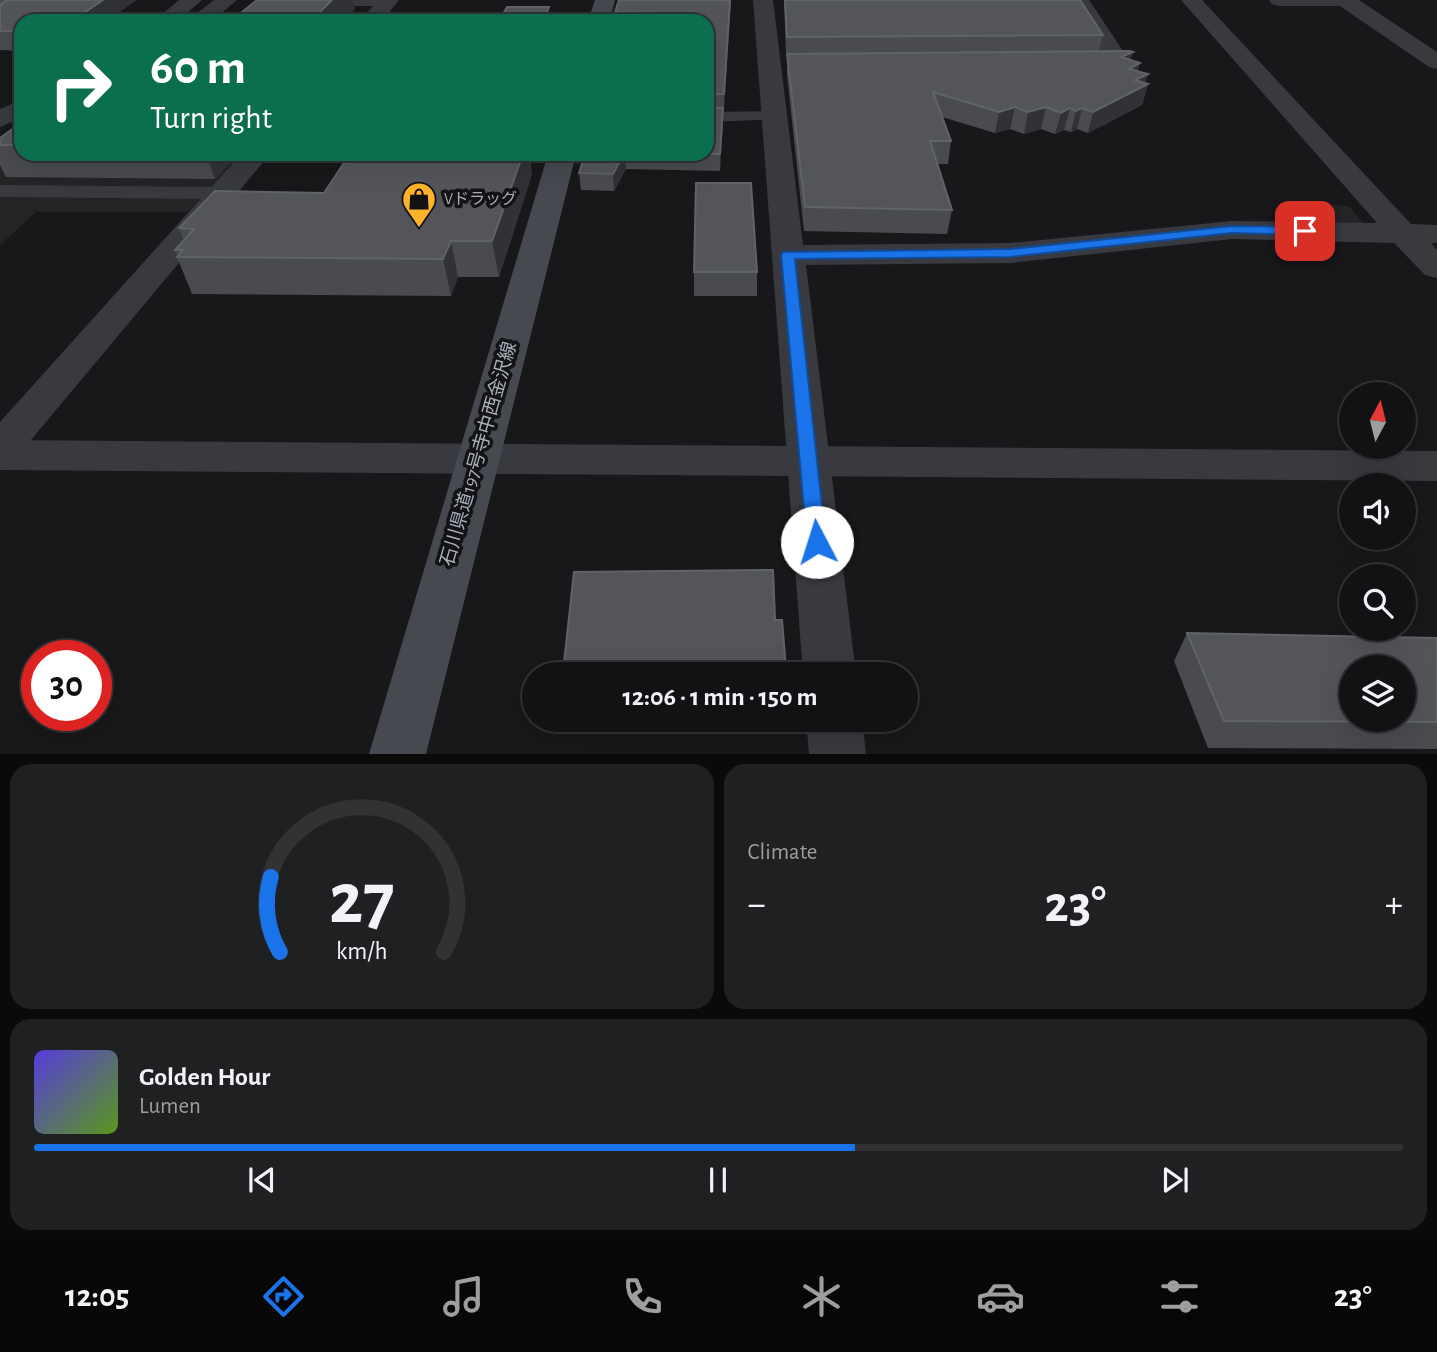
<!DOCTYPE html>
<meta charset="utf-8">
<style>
body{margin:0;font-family:"Alegreya Sans","Noto Sans JP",sans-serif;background:#1f2022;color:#f1f3f6;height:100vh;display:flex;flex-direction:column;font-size:26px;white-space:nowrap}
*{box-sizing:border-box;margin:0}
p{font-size:23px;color:#9c9ea0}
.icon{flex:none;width:38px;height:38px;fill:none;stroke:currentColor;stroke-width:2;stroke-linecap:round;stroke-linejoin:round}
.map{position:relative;height:754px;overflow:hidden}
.details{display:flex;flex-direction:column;gap:10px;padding:10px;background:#0a0a0b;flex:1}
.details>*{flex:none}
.guide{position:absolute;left:14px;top:14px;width:700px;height:147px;border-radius:21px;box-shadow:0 7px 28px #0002,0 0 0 2px #313234;background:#0b6e4f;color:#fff;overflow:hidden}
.needle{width:46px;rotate:7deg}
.buttons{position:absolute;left:1339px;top:382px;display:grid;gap:14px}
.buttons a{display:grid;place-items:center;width:77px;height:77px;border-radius:50%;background:#121214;box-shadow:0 7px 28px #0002,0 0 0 2px #313234;font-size:35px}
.speed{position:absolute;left:21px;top:640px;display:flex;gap:14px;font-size:35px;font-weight:700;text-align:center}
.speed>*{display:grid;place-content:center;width:91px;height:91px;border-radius:50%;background:#121214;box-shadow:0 7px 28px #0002,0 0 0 2px #313234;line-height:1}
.speed .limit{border:10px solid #d22;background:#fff;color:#111}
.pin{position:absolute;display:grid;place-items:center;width:60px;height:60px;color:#fff;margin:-30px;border-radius:14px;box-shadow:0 4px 10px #0006}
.me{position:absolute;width:77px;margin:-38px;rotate:355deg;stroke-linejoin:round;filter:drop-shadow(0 0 5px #0008)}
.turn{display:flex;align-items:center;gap:24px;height:147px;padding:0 21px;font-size:32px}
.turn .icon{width:91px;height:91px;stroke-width:2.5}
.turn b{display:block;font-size:49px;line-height:60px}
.big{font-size:52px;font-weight:700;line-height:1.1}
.details .widget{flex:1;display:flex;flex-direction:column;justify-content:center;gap:10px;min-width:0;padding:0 24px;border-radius:21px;background:#1f2022}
.details .dial{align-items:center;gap:0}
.dial svg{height:182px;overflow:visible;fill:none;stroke:#313234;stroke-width:7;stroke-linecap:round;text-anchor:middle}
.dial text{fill:#f1f3f6;stroke:none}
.song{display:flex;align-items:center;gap:21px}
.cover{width:84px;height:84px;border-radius:10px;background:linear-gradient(135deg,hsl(250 70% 55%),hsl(90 70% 35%))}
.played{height:7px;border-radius:4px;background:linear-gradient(90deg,#1a73e8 60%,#313234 60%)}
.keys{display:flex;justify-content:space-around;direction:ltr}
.heat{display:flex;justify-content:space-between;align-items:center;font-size:38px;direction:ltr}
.details .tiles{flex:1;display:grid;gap:10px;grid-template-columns:1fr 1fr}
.widget:last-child{grid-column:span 2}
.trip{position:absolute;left:522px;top:662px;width:396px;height:70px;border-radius:35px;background:#121214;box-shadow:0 7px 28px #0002,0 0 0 2px #313234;font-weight:700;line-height:70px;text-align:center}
.menu{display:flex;height:112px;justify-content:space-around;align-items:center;background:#070708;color:#9c9ea0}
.menu .icon{width:49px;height:49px}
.menu .active{color:#1a73e8}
.menu b{font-size:32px;color:#f1f3f6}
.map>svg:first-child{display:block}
.built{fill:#242427}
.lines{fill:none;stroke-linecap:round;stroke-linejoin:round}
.service{fill:#383a40;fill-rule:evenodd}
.minor{fill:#383a40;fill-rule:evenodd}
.tertiary{fill:#383a40;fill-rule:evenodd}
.secondary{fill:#464950;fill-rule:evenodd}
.wall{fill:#494b4f}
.shaded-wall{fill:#313235}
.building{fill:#54555b;stroke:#61636a;stroke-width:2;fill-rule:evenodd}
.route{fill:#1a73e8;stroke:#114b97;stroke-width:2}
.labels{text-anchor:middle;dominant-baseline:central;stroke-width:7;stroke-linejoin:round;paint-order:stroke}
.far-poi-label{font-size:16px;fill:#a9afbb;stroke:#131315;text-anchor:start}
.street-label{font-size:19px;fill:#a9afbb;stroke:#131315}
</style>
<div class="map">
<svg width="1437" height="754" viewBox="0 0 1437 754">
<rect width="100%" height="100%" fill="#18181a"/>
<!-- built -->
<g class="built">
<polygon points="21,154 241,154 188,212 36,212 0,245 0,163"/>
<polygon points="1280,203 1349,206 1369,231 1301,230"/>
</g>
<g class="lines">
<!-- service -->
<g class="service">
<polygon points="316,0 392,0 393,2 387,6 321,6 316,5"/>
<polygon points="775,111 783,116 781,119 707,122 707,112"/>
<polygon points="0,185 223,187 232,193 223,199 0,197"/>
</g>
<!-- minor -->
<g class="minor">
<polygon points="378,0 399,0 382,21 360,21"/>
<polygon points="753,0 773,0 803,245 1010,243 1232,221 1377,223 1181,0 1202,0 1411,224 1437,225 1437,243 1431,243 1437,250 1437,278 1425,275 1394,243 1232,239 1010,263 806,265 856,674 803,674"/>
<polygon points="1069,0 1089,0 1131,63 1127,68 1072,68 1068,63 1072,58 1103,56"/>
<polygon points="1269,0 1359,0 1437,52 1437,69 1429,67 1340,6 1279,6 1272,4"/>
<polygon points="241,154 270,154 15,459 0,463 0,422"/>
<polygon points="806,719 862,719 866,754 809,754"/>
</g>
<!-- tertiary -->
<g class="tertiary">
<polygon points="179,0 202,0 178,21 154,21"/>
<polygon points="214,0 237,0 212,21 187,21"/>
<polygon points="21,100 21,118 0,127 0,109"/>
<polygon points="0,440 1437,451 1437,481 0,470"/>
</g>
<!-- secondary -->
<g class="secondary">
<polygon points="595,0 615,0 610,21 588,21"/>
<polygon points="548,154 576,154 426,754 369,754"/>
</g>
</g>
<!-- wall -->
<g class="wall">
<polygon points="0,0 136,0 107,21 21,21 21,51 0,50"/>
<polygon points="619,0 731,0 724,109 723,109 720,171 626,169 614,191 581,190 579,173 585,154 707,154 707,21 615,21 615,12"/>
<polygon points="784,0 1080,0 1103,35 1099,51 1130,60 1138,72 1148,74 1145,83 1148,84 1142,105 1088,133 1077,129 1071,132 1064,130 1055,134 1041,129 1024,134 1010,129 995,133 942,117 951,141 948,164 937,164 952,210 947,234 804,231 787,75 787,55 786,55"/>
<polygon points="21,123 21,154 238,154 215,179 6,177 0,165 0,138"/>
<polygon points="532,174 499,277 458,277 451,296 192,294 177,257 178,256 175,250 184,240 179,228 324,193"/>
<rect x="694" y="272" width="63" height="24"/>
<polygon points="775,620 786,669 786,674 563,674 563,672"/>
<polygon points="1187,633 1437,638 1437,749 1208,748 1174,661"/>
</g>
<!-- shaded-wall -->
<g class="shaded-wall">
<polygon points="103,0 136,0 107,21 72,21"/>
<polygon points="332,0 353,0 355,9 343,21 311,21"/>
<polygon points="730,0 731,0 724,109 724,94"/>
<polygon points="549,7 550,21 543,21"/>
<polygon points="1133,52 1127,72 1121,57"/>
<polygon points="1140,63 1136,80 1148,74 1144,86 1148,84 1142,105 1088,133 1093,112 1129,69"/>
<polygon points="1015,107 1010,129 995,133 999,112"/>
<polygon points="1046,107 1041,129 1024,134 1028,112"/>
<polygon points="723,108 723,124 720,171 720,154"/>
<polygon points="1070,108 1064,130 1055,134 1061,113"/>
<polygon points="1082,108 1077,129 1071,132 1076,111"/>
<polygon points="206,154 238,154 215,179"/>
<polygon points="523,154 530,154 532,174 499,277 492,241"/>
<polygon points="624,154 625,154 626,169 614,191 613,174"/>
<polygon points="451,241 458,277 451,296 443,259"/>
</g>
<!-- building -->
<g class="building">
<polygon points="7,0 103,0 72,21 21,21 21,31 0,31 0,5"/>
<polygon points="257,0 332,0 311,21 231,21"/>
<polygon points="619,0 730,0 724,94 707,94 707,21 658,21 660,13 615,12"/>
<polygon points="785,0 1080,0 1103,35 787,37"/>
<polygon points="507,7 549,7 543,21 499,21"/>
<polygon points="1130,51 1133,52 1121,57 1140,63 1129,69 1148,74 1135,80 1148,84 1093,112 1082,108 1076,111 1070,108 1061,113 1046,107 1028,112 1015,107 999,112 933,92 951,141 930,141 952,210 805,207 787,54"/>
<polygon points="707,108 723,108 720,154 707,154"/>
<polygon points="21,123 21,145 0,145 0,138"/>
<polygon points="350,154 523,154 492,241 451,241 443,259 177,257 183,250 175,250 194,229 179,228 215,191 324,193"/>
<polygon points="585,154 624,154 613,174 579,173"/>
<polygon points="696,183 751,183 757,272 694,272"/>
<polygon points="773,570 775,620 782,620 786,669 563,672 574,572"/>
<path d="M1187 633 1437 638V722L1224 721ZM1351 667H1404V719H1351Z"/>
</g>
<!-- route -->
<polygon class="route" points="1232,226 1305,227 1311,231 1305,235 1232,233 1010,257 795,259 826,542 823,547 817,549 810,547 807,542 781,255 783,252 1010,249"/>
<!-- icons -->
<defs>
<g id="shop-pin" transform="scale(1.75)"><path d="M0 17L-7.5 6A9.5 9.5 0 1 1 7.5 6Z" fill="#ffb32b" stroke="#131315"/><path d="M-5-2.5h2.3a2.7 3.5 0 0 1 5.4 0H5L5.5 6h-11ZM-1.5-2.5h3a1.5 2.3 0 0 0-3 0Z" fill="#111"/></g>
</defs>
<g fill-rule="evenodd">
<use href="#shop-pin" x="419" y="199"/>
</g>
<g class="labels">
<!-- far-poi labels -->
<g class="far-poi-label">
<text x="444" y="199">Vドラッグ</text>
</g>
<!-- street labels -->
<g class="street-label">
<text transform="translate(479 454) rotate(-74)">石川県道197号寺中西金沢線</text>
</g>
</g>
</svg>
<div class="buttons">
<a><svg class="needle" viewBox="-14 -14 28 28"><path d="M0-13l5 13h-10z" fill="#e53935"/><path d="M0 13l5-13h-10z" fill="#9c9ea0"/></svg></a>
<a><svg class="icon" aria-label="sound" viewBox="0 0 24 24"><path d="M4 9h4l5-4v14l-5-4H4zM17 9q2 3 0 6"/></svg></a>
<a><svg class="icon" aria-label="search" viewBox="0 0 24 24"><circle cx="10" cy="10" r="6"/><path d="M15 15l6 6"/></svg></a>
<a><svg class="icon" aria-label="layers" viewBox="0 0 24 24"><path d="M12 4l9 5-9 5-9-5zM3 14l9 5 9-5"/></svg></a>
</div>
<div class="speed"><div class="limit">30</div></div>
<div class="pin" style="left:1305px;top:231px;background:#d93025"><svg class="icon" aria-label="arrive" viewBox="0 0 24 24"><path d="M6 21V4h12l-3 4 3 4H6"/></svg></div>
<svg class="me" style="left:817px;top:542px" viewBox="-20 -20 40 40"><circle r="19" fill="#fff"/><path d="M0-13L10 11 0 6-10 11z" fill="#1a73e8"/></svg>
<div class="trip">12:06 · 1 min · 150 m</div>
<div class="guide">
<div class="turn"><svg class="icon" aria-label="right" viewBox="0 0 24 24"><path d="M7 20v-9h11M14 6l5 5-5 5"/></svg><div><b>60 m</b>Turn right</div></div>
</div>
</div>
<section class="details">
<div class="tiles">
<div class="widget dial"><svg viewBox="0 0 100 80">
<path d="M14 69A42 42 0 1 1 86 69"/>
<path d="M14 69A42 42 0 0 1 10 36" stroke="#1a73e8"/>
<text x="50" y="56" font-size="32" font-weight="700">27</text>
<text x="50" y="72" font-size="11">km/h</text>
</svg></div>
<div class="widget"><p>Climate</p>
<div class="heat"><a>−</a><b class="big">23°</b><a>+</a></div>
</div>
<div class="widget">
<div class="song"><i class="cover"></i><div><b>Golden Hour</b><p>Lumen</p></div></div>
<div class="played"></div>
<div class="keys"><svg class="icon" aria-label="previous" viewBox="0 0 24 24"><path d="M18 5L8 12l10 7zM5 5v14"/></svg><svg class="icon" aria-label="pause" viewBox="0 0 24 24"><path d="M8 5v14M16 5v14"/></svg><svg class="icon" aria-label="next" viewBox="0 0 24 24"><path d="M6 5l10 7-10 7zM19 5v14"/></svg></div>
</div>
</div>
</section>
<nav class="menu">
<b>12:05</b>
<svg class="icon active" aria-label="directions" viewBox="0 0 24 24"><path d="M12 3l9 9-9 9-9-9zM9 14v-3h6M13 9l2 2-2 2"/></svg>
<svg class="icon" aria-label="music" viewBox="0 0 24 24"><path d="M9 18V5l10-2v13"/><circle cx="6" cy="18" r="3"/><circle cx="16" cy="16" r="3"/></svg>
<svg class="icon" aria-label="phone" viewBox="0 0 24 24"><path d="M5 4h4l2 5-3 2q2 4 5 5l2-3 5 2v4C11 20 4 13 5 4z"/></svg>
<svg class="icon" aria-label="climate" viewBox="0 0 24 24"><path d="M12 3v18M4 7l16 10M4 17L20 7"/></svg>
<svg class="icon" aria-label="car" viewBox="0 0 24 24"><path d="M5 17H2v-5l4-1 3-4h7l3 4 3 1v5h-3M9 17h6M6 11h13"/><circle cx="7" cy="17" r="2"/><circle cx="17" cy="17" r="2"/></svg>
<svg class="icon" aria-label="filters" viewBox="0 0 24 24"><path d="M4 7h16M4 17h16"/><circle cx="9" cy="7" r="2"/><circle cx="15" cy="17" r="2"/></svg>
<b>23°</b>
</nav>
